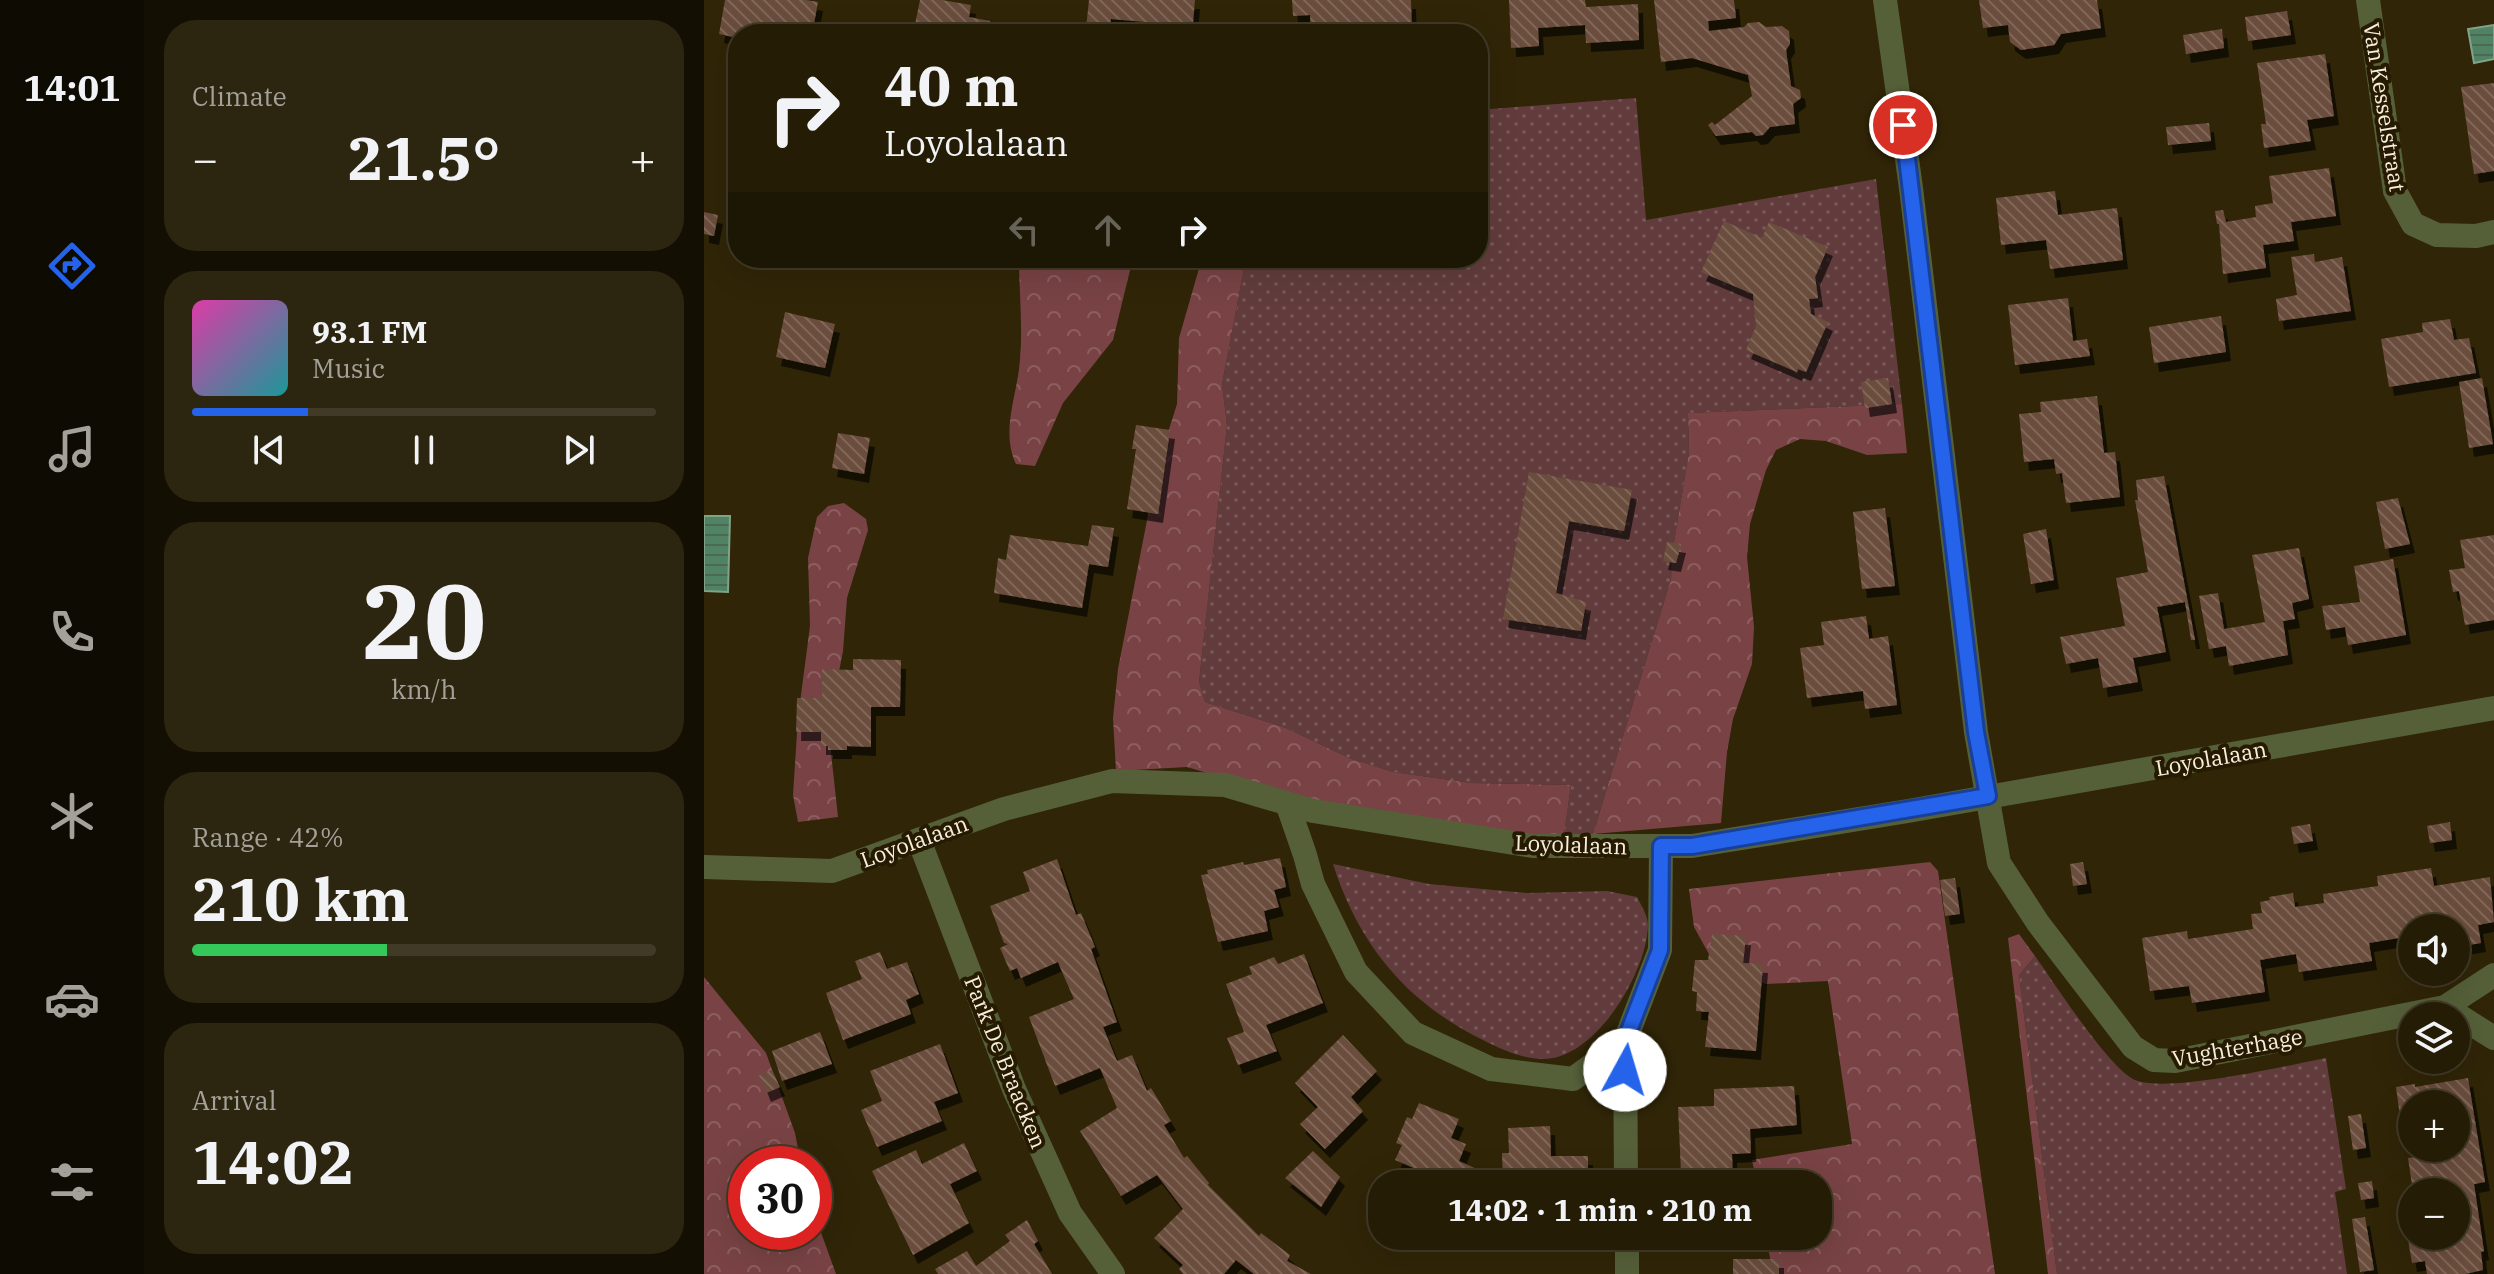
<!DOCTYPE html>
<meta charset="utf-8">
<style>
body{margin:0;font-family:"IBM Plex Serif",serif;background:#2c250f;color:#f1f3f6;height:100vh;display:flex;flex-direction:column;font-size:30px;white-space:nowrap}
*{box-sizing:border-box;margin:0}
p{font-size:26px;color:#a3a19a}
.icon{flex:none;width:44px;height:44px;fill:none;stroke:currentColor;stroke-width:2;stroke-linecap:round;stroke-linejoin:round}
.map{position:relative;flex:1;overflow:hidden}
.sheet{display:flex;flex-direction:column;gap:20px;padding:20px;background:#140f03;width:560px}
.sheet>*{flex:none}
.guide{position:absolute;left:24px;top:24px;width:760px;height:244px;border-radius:32px;box-shadow:0 8px 32px #0002,0 0 0 2px #413a27;background:#241c05;color:#f1f3f6;overflow:hidden}
.buttons{position:absolute;left:1694px;top:914px;display:grid;gap:16px}
.buttons a{display:grid;place-items:center;width:72px;height:72px;border-radius:50%;background:#241c05;box-shadow:0 8px 32px #0002,0 0 0 2px #413a27;font-size:40px}
.speed{position:absolute;left:24px;top:1146px;display:flex;gap:16px;font-size:40px;font-weight:700;text-align:center}
.speed>*{display:grid;place-content:center;width:104px;height:104px;border-radius:50%;background:#241c05;box-shadow:0 8px 32px #0002,0 0 0 2px #413a27;line-height:1}
.speed .limit{border:12px solid #d22;background:#fff;color:#111}
.pin{position:absolute;display:grid;place-items:center;width:68px;height:68px;color:#fff;margin:-34px;border:4px solid #fff;border-radius:50%;box-shadow:0 2px 8px #0007}
.me{position:absolute;width:88px;margin:-44px;rotate:6deg;stroke-linejoin:round;filter:drop-shadow(0 0 6px #0008)}
.turn{display:flex;align-items:center;gap:28px;height:168px;padding:0 24px;font-size:36px}
.turn .icon{width:104px;height:104px;stroke-width:2.5}
.turn b{display:block;font-size:56px;line-height:68px}
.lanes{display:flex;align-items:center;height:76px;padding:0 24px;background:#0003;justify-content:center;gap:40px;direction:ltr}
.lanes .off{opacity:.35}
.big{font-size:60px;font-weight:700;line-height:1.1}
.sheet .card{flex:1;display:flex;flex-direction:column;justify-content:center;gap:12px;min-width:0;padding:0 28px;border-radius:32px;background:#2c250f}
.sheet .dial{align-items:center;gap:0}
.dial b{font-size:104px;line-height:1}
.song{display:flex;align-items:center;gap:24px}
.cover{width:96px;height:96px;border-radius:12px;background:linear-gradient(135deg,hsl(320 70% 55%),hsl(180 70% 35%))}
.played{height:8px;border-radius:4px;background:linear-gradient(90deg,#2563eb 25%,#413a27 25%)}
.keys{display:flex;justify-content:space-around;direction:ltr}
.heat{display:flex;justify-content:space-between;align-items:center;font-size:44px;direction:ltr}
.charge{height:12px;border-radius:6px;background:linear-gradient(90deg,#34c759 42%,#413a27 0)}
.trip{position:absolute;left:664px;top:1170px;width:464px;height:80px;border-radius:32px;background:#241c05;box-shadow:0 8px 32px #0002,0 0 0 2px #413a27;font-weight:700;line-height:80px;text-align:center}
main{display:flex;flex:1;min-height:0}
.dock{display:flex;flex-direction:column;width:144px;justify-content:space-around;align-items:center;background:#0e0b02;color:#a3a19a}
.dock .icon{width:56px;height:56px}
.dock .active{color:#2563eb}
.dock b{font-size:36px;color:#f1f3f6}
.map>svg:first-child{display:block}
.green{fill:url(#green-dots)}
.forest{fill:url(#forest-crowns)}
.water{fill:url(#water-rules);stroke:#81a388;stroke-width:2}
.building{fill:url(#building-back-hatch);filter:url(#shadow)}
.lines{fill:none;stroke-linecap:round;stroke-linejoin:round}
.street{stroke:#556039;stroke-width:24}
.route-casing{stroke:#184099;stroke-width:20}
.route{stroke:#2563eb;stroke-width:14}
.labels{text-anchor:middle;dominant-baseline:central;stroke-width:8;stroke-linejoin:round;paint-order:stroke}
.street-label{font-size:22px;fill:#f7efde;stroke:#261b00}
</style>
<main>
<nav class="dock">
<b>14:01</b>
<svg class="icon active" aria-label="directions" viewBox="0 0 24 24"><path d="M12 3l9 9-9 9-9-9zM9 14v-3h6M13 9l2 2-2 2"/></svg>
<svg class="icon" aria-label="music" viewBox="0 0 24 24"><path d="M9 18V5l10-2v13"/><circle cx="6" cy="18" r="3"/><circle cx="16" cy="16" r="3"/></svg>
<svg class="icon" aria-label="phone" viewBox="0 0 24 24"><path d="M5 4h4l2 5-3 2q2 4 5 5l2-3 5 2v4C11 20 4 13 5 4z"/></svg>
<svg class="icon" aria-label="climate" viewBox="0 0 24 24"><path d="M12 3v18M4 7l16 10M4 17L20 7"/></svg>
<svg class="icon" aria-label="car" viewBox="0 0 24 24"><path d="M5 17H2v-5l4-1 3-4h7l3 4 3 1v5h-3M9 17h6M6 11h13"/><circle cx="7" cy="17" r="2"/><circle cx="17" cy="17" r="2"/></svg>
<svg class="icon" aria-label="filters" viewBox="0 0 24 24"><path d="M4 7h16M4 17h16"/><circle cx="9" cy="7" r="2"/><circle cx="15" cy="17" r="2"/></svg>
</nav>
<section class="sheet">
<div class="card"><p>Climate</p>
<div class="heat"><a>−</a><b class="big">21.5°</b><a>+</a></div>
</div>
<div class="card">
<div class="song"><i class="cover"></i><div><b>93.1 FM</b><p>Music</p></div></div>
<div class="played"></div>
<div class="keys"><svg class="icon" aria-label="previous" viewBox="0 0 24 24"><path d="M18 5L8 12l10 7zM5 5v14"/></svg><svg class="icon" aria-label="pause" viewBox="0 0 24 24"><path d="M8 5v14M16 5v14"/></svg><svg class="icon" aria-label="next" viewBox="0 0 24 24"><path d="M6 5l10 7-10 7zM19 5v14"/></svg></div>
</div>
<div class="card dial"><b>20</b><p>km/h</p></div>
<div class="card"><p>Range · 42%</p><b class="big">210 km</b><div class="charge"></div></div>
<div class="card"><p>Arrival</p><b class="big">14:02</b></div>
</section>
<div class="map">
<svg width="1790" height="1274" viewBox="0 0 1790 1274">
<defs>
<pattern id="green-dots" width="8" height="8" patternUnits="userSpaceOnUse" patternTransform="scale(2)"><rect width="8" height="8" fill="#623c3d"/><path d="M2 2h.1M6 6h.1" fill="none" stroke="#795859" stroke-width="1.8" stroke-linecap="round"/></pattern>
<pattern id="forest-crowns" width="20" height="18" patternUnits="userSpaceOnUse" patternTransform="scale(2)"><rect width="20" height="18" fill="#794345"/><path d="M2 6a3 3 0 1 1 6 0M12 15a3 3 0 1 1 6 0" fill="none" stroke="#8d5e5f"/></pattern>
<pattern id="water-rules" width="6" height="5" patternUnits="userSpaceOnUse" patternTransform="scale(2)"><rect width="6" height="5" fill="#4f8363"/><path d="M0 2.5h6" fill="none" stroke="#4d6855"/></pattern>
<pattern id="building-back-hatch" width="6" height="6" patternUnits="userSpaceOnUse" patternTransform="scale(2)"><rect width="6" height="6" fill="#6a4d3c"/><path d="M-1 5l2 2M0 0l6 6M5-1l2 2" fill="none" stroke="#806758"/></pattern>
<filter id="shadow"><feDropShadow dx="5" dy="9" stdDeviation="0" flood-color="#0009"/></filter>
</defs>
<rect width="100%" height="100%" fill="#302507"/>
<!-- green -->
<g class="green">
<polygon points="932,98 942,220 1172,179 1198,404 984,413 985,452 968,554 967,579 889,834 860,835 867,785 767,783 689,772 645,758 582,728 501,702 495,682 523,425 518,384 542,258 774,258 774,110"/>
<path d="M629 864 725 884 823 893 903 891 933 897C937 905 944 916 944 925 943 970 897 1049 849 1058 828 1062 803 1052 785 1043 705 1005 656 948 629 864Z"/>
<path d="M1331 956C1351 984 1403 1065 1429 1079 1458 1095 1585 1065 1622 1058L1642 1189 1631 1192 1643 1274H1353L1315 975Z"/>
</g>
<!-- forest -->
<g class="forest">
<path d="M315 258H429L409 340 359 403 331 466 312 464C296 430 314 394 316 359 319 326 315 291 315 258Z"/>
<polygon points="498,258 542,258 518,384 523,425 495,682 501,702 582,728 645,758 689,772 767,783 867,785 860,835 815,837 645,815 483,767 412,771 409,718 414,669 454,464 473,404 475,338"/>
<polygon points="1198,404 1203,453 1163,455 1122,441 1096,439 1072,450 1062,470 1046,524 1043,557 1050,627 1048,664 1029,719 1023,752 1017,823 889,834 967,579 968,554 985,452 984,413"/>
<polygon points="140,503 162,519 164,530 143,598 139,651 129,703 127,753 134,817 94,822 89,795 94,718 106,626 104,558 113,517 124,506"/>
<polygon points="1226,862 1234,871 1291,1274 1069,1274 1062,1236 1114,1236 1114,1184 1053,1184 1048,1160 1148,1144 1124,981 1062,984 1011,965 990,927 985,889"/>
<polygon points="1315,934 1331,956 1315,975 1353,1274 1344,1274 1304,938"/>
<polygon points="0,977 62,1053 91,1133 97,1164 42,1164 42,1232 110,1232 110,1213 132,1274 0,1274"/>
</g>
<!-- water -->
<g class="water">
<polygon points="1790,25 1790,59 1770,63 1764,29"/>
<polygon points="0,516 26,516 24,592 0,591"/>
</g>
<!-- building -->
<g class="building">
<polygon points="21,0 102,0 114,2 108,34 72,34 47,29 46,34 34,34 34,38 15,34"/>
<polygon points="216,0 238,0 267,5 265,17 286,21 283,34 209,34"/>
<polygon points="385,0 491,0 488,34 452,34 453,23 407,19 405,31 382,28"/>
<polygon points="588,0 707,0 708,34 607,34 606,15 589,16"/>
<polygon points="805,0 881,0 882,7 934,4 935,40 882,43 881,25 834,28 835,46 807,48"/>
<polygon points="950,0 1030,0 1032,18 1004,21 1005,31 1040,27 1044,23 1055,22 1062,27 1078,26 1085,31 1086,44 1082,50 1087,86 1096,90 1097,98 1089,104 1091,124 1066,127 1059,135 1052,136 1048,132 1012,136 1004,125 1008,122 1011,125 1048,96 1044,75 988,58 957,62"/>
<polygon points="1275,0 1393,0 1397,28 1357,34 1350,45 1317,50 1306,42 1304,25 1279,28"/>
<polygon points="1583,11 1587,35 1544,41 1541,17"/>
<polygon points="1518,29 1520,48 1482,54 1479,35"/>
<polygon points="1621,54 1630,116 1603,120 1607,141 1560,148 1557,124 1562,124 1553,63"/>
<polygon points="1790,83 1790,171 1770,174 1757,87"/>
<polygon points="1505,123 1507,141 1464,145 1462,127"/>
<polygon points="1625,168 1632,216 1587,222 1590,241 1559,245 1562,268 1519,274 1515,224 1513,224 1511,211 1519,210 1522,222 1552,217 1551,206 1569,203 1565,176"/>
<polygon points="1351,191 1354,215 1413,208 1419,260 1346,269 1342,240 1297,245 1292,198"/>
<polygon points="0,212 14,215 10,236 0,234"/>
<polygon points="1020,221 1058,238 1065,222 1124,247 1111,277 1114,298 1105,299 1107,314 1124,322 1102,372 1094,369 1093,372 1042,350 1052,326 1049,294 997,272"/>
<polygon points="1610,254 1611,262 1638,257 1647,311 1575,321 1572,299 1593,295 1587,257"/>
<polygon points="1364,298 1369,341 1383,339 1386,356 1311,365 1304,305"/>
<polygon points="81,312 131,324 121,368 72,357"/>
<polygon points="1517,316 1522,352 1450,363 1445,327"/>
<polygon points="1746,319 1750,340 1765,338 1772,373 1685,387 1677,339 1719,332 1718,323"/>
<polygon points="1184,378 1188,404 1161,408 1157,382"/>
<polygon points="1778,378 1789,444 1765,448 1755,382"/>
<polygon points="1393,396 1400,453 1411,452 1416,497 1362,503 1358,473 1352,474 1350,459 1320,462 1315,414 1337,412 1336,402"/>
<polygon points="432,425 466,430 454,514 423,509 432,449 428,449"/>
<polygon points="134,433 166,438 160,474 128,468"/>
<polygon points="825,472 928,490 920,531 865,521 852,593 882,602 877,631 799,619"/>
<polygon points="1460,476 1491,640 1487,640 1481,602 1453,607 1462,652 1429,658 1434,682 1399,688 1394,658 1362,664 1356,637 1421,626 1412,578 1444,572 1431,500 1434,500 1432,480"/>
<polygon points="1694,498 1706,544 1681,549 1672,502"/>
<polygon points="1181,508 1191,586 1158,589 1149,512"/>
<polygon points="388,525 410,528 404,567 385,564 378,608 290,593 294,558 302,560 306,535 384,546"/>
<polygon points="1342,529 1350,580 1327,584 1319,534"/>
<polygon points="1790,535 1790,620 1761,625 1755,591 1749,592 1745,570 1761,568 1756,540"/>
<polygon points="963,542 977,544 972,563 959,561"/>
<polygon points="1595,548 1605,599 1588,603 1591,619 1579,621 1584,655 1525,666 1522,646 1505,649 1495,596 1514,593 1520,629 1561,622 1548,555"/>
<polygon points="1689,559 1702,635 1644,645 1641,627 1622,630 1618,606 1656,602 1650,566"/>
<polygon points="1162,616 1165,639 1184,636 1193,705 1161,709 1159,691 1103,698 1096,648 1120,645 1117,622"/>
<polygon points="149,659 197,660 196,707 167,707 167,747 143,746 143,750 124,750 124,746 117,746 117,732 92,732 93,698 118,698 118,669 149,670"/>
<polygon points="1746,822 1748,840 1726,843 1723,826"/>
<polygon points="1606,824 1609,841 1590,844 1587,827"/>
<polygon points="576,858 582,887 570,890 575,907 560,911 564,931 514,942 497,875 504,874 503,870 539,862 540,865"/>
<polygon points="353,859 372,915 377,913 391,947 387,949 413,1022 399,1027 413,1061 428,1055 443,1091 447,1088 467,1121 460,1125 480,1158 483,1156 505,1183 504,1185 555,1236 557,1233 586,1255 583,1261 607,1274 550,1274 532,1260 520,1274 479,1274 475,1269 479,1265 450,1238 479,1209 453,1175 417,1196 396,1163 376,1131 413,1108 396,1068 351,1086 325,1017 370,999 362,981 354,962 317,978 313,968 306,971 296,948 304,944 300,943 286,906 326,891 319,872"/>
<polygon points="1379,862 1383,884 1369,886 1366,864"/>
<polygon points="1727,868 1730,886 1786,877 1790,922 1774,925 1777,943 1752,947 1752,928 1708,928 1708,954 1703,955 1701,937 1665,943 1668,961 1595,972 1592,954 1556,960 1561,992 1488,1003 1485,986 1446,991 1438,938 1483,931 1484,939 1549,929 1547,914 1558,913 1556,902 1566,900 1565,897 1589,893 1591,907 1620,903 1619,894 1674,886 1673,876"/>
<polygon points="1251,878 1256,914 1241,916 1236,880"/>
<polygon points="1008,934 1042,936 1039,963 1059,964 1052,1051 1001,1047 1005,1012 992,1011 993,992 988,991 991,960 1004,960"/>
<polygon points="176,952 183,969 203,962 215,994 202,1000 207,1014 139,1040 122,993 158,979 151,961"/>
<polygon points="600,954 619,1003 562,1025 573,1051 534,1065 523,1038 540,1032 522,984 548,974 545,967 570,957 574,964"/>
<polygon points="116,1032 128,1064 78,1081 68,1051"/>
<polygon points="639,1035 673,1071 647,1097 659,1111 621,1149 596,1124 614,1107 591,1083"/>
<polygon points="236,1044 254,1093 230,1102 238,1121 173,1147 157,1110 178,1101 166,1071"/>
<polygon points="68,1070 76,1087 62,1093 55,1075"/>
<polygon points="1764,1078 1781,1182 1770,1184 1780,1251 1777,1252 1779,1270 1761,1274 1723,1274 1721,1261 1708,1263 1702,1228 1708,1227 1708,1236 1752,1236 1752,1192 1709,1192 1704,1158 1720,1156 1719,1148 1752,1148 1752,1104 1708,1104 1708,1123 1697,1124 1692,1087 1711,1084 1711,1087"/>
<polygon points="1090,1086 1093,1125 1046,1129 1047,1153 1028,1154 1029,1184 975,1184 975,1173 977,1173 974,1107 1010,1106 1010,1089"/>
<polygon points="715,1103 755,1119 747,1138 762,1144 755,1161 775,1170 772,1184 712,1184 717,1171 691,1160 698,1145 692,1143 703,1117 708,1119"/>
<polygon points="1657,1114 1662,1148 1649,1150 1644,1116"/>
<polygon points="846,1126 847,1156 884,1156 884,1184 799,1184 798,1153 805,1153 804,1128"/>
<polygon points="260,1143 273,1171 246,1184 265,1223 209,1255 168,1171 212,1150 218,1164"/>
<polygon points="609,1151 636,1177 617,1207 581,1178"/>
<polygon points="1668,1181 1670,1198 1657,1200 1654,1183"/>
<polygon points="1661,1217 1670,1270 1656,1272 1648,1219"/>
<polygon points="323,1220 334,1241 330,1244 348,1274 234,1274 231,1269 263,1251 272,1266 306,1241 301,1235"/>
<rect x="1029" y="1259" width="46" height="15"/>
</g>
<g class="lines">
<!-- street -->
<g class="street">
<polyline points="1181,0 1207,188 1272,732 1295,863 1334,923 1429,1047 1450,1060 1471,1061 1741,1007 1790,975"/>
<polyline points="1664,0 1691,191 1709,224 1733,235 1772,236 1790,232"/>
<polyline points="583,803 601,855 609,884 652,972 709,1033 787,1069 869,1079 921,1041 956,950 957,846"/>
<polyline points="215,840 310,1089 366,1213 409,1274"/>
<polyline points="0,867 128,871 300,809 408,781 521,785 609,811 829,846 988,846 1204,811 1790,708"/>
<polyline points="1741,1007 1790,1038"/>
<polyline points="921,1041 922,1184"/>
<polyline points="923,1236 923,1274"/>
</g>
</g>
<g class="lines">
<!-- route casing -->
<g class="route-casing">
<polyline id="route" points="921,1070 921,1041 956,950 957,846 988,846 1284,796 1272,732 1199,125"/>
</g>
<!-- route -->
<use href="#route" class="route"/>
</g>
<g class="labels">
<!-- street labels -->
<g class="street-label">
<text transform="translate(1681 107) rotate(81)">Van Kesselstraat</text>
<text transform="translate(1507 758) rotate(-10)">Loyolalaan</text>
<text transform="translate(210 841) rotate(-20)">Loyolalaan</text>
<text transform="translate(867 844) rotate(2)">Loyolalaan</text>
<text transform="translate(1533 1047) rotate(-10)">Vughterhage</text>
<text transform="translate(302 1062) rotate(68)">Park De Braacken</text>
</g>
</g>
</svg>
<div class="buttons">
<a><svg class="icon" aria-label="sound" viewBox="0 0 24 24"><path d="M4 9h4l5-4v14l-5-4H4zM17 9q2 3 0 6"/></svg></a>
<a><svg class="icon" aria-label="layers" viewBox="0 0 24 24"><path d="M12 4l9 5-9 5-9-5zM3 14l9 5 9-5"/></svg></a>
<a>+</a>
<a>−</a>
</div>
<div class="speed"><div class="limit">30</div></div>
<div class="pin" style="left:1199px;top:125px;background:#d93025"><svg class="icon" aria-label="arrive" viewBox="0 0 24 24"><path d="M6 21V4h12l-3 4 3 4H6"/></svg></div>
<svg class="me" style="left:921px;top:1070px" viewBox="-20 -20 40 40"><circle r="19" fill="#fff"/><path d="M0-13L10 11 0 6-10 11z" fill="#2563eb"/></svg>
<div class="trip">14:02 · 1 min · 210 m</div>
<div class="guide">
<div class="turn"><svg class="icon" aria-label="right" viewBox="0 0 24 24"><path d="M7 20v-9h11M14 6l5 5-5 5"/></svg><div><b>40 m</b>Loyolalaan</div></div>
<div class="lanes"><svg class="icon off" aria-label="left" viewBox="0 0 24 24"><path d="M17 20v-9H6M10 6l-5 5 5 5"/></svg><svg class="icon off" aria-label="ahead" viewBox="0 0 24 24"><path d="M12 20V5M6 11l6-6 6 6"/></svg><svg class="icon" aria-label="right" viewBox="0 0 24 24"><path d="M7 20v-9h11M14 6l5 5-5 5"/></svg></div>
</div>
</div>
</main>
